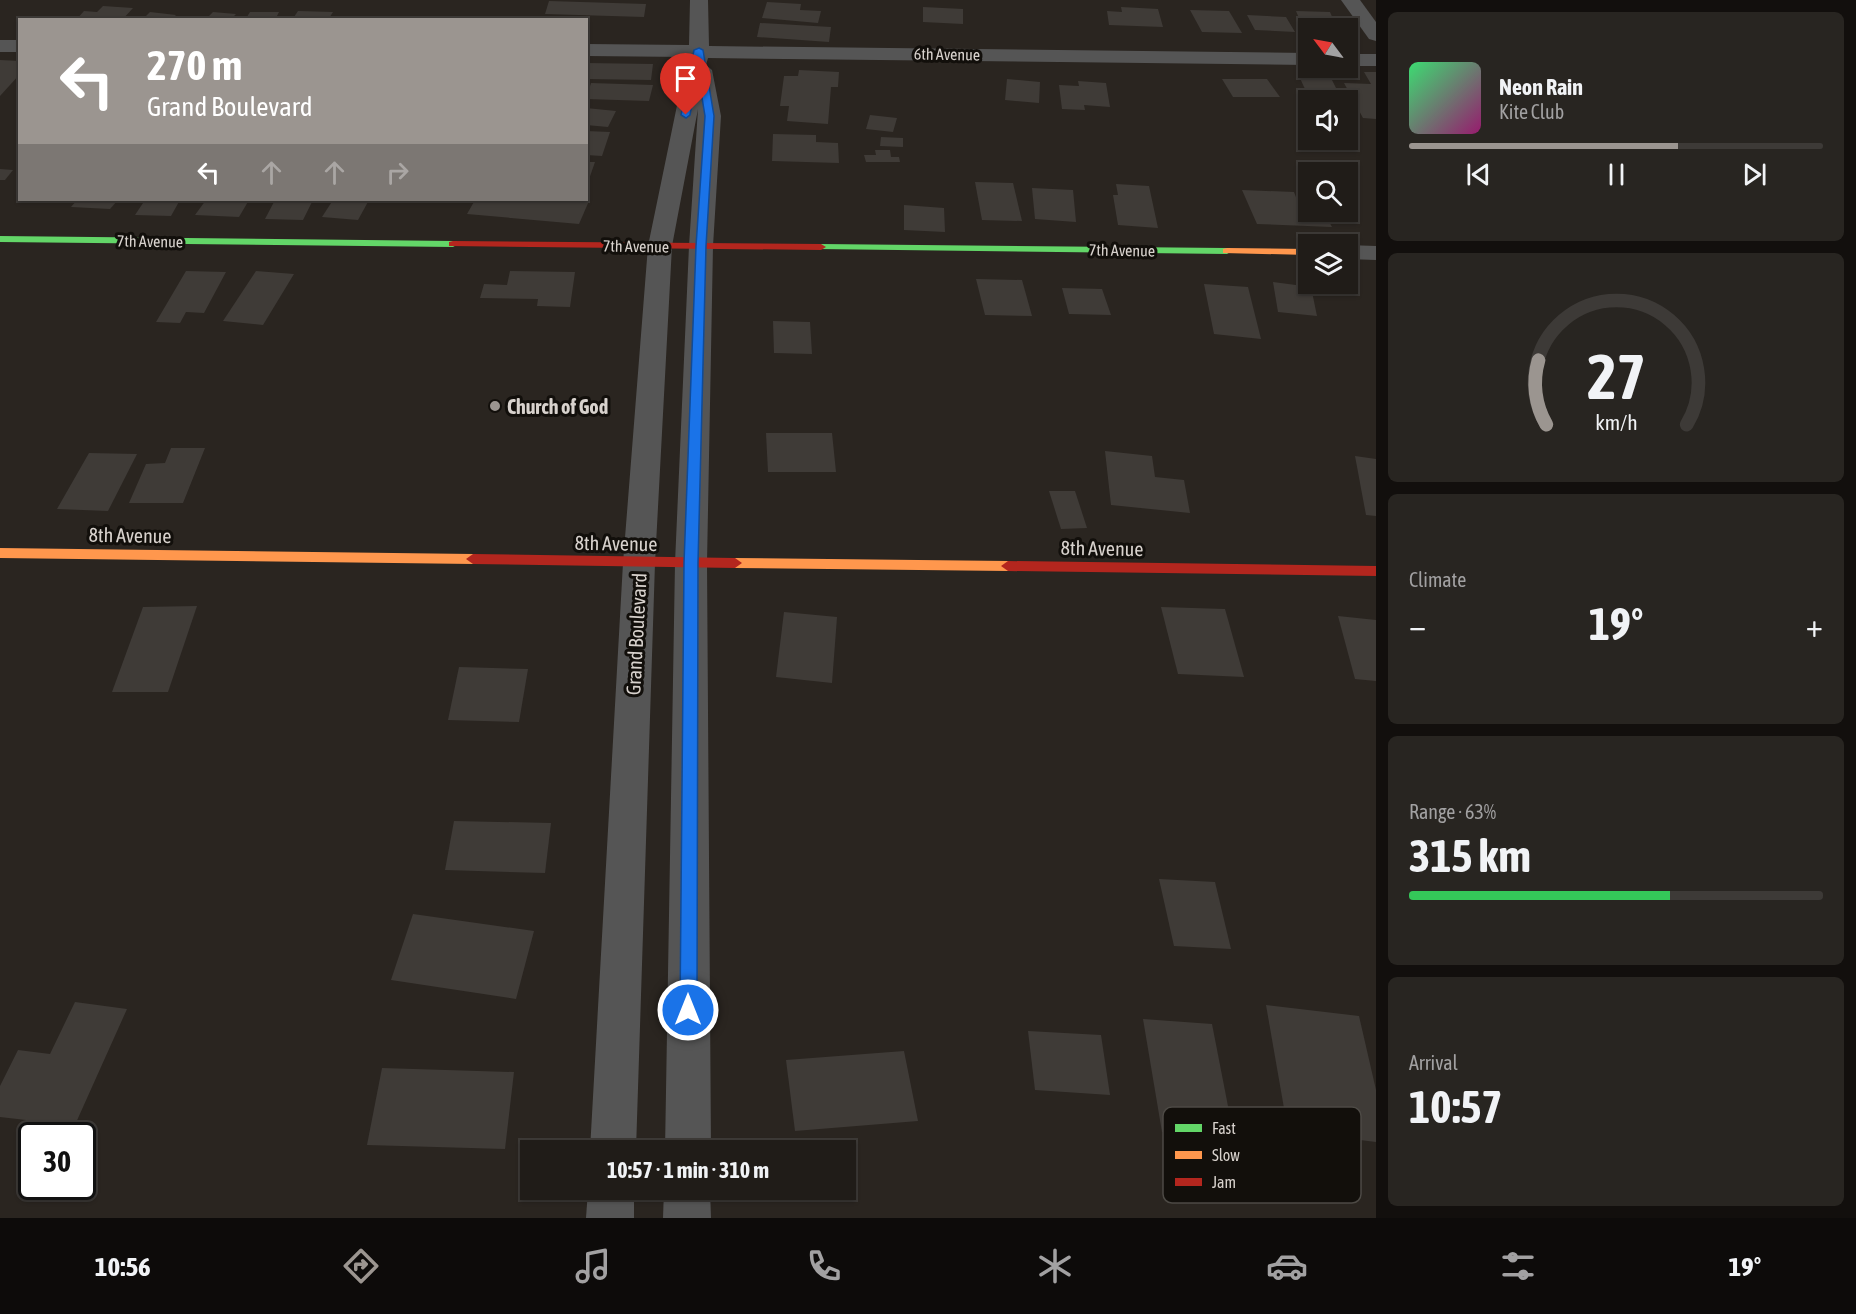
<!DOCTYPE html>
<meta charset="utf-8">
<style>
body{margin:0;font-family:"Asap Condensed",sans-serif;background:#282521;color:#f1f3f6;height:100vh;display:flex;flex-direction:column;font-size:22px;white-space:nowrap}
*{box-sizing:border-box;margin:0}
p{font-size:20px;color:#a2a1a2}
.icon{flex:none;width:33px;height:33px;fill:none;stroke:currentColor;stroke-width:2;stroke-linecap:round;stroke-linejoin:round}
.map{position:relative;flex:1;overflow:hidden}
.sheet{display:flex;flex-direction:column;gap:12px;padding:12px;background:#120f0d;width:480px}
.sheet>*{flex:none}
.banner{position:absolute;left:18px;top:18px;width:570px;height:183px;border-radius:0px;box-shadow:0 2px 4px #0004,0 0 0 2px #3d3a37;background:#9b9590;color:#fff;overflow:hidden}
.needle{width:39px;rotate:302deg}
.fabs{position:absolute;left:1298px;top:18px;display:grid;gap:12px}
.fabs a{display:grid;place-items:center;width:60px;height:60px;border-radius:0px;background:#201c18;box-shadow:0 2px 4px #0004,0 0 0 2px #3d3a37;font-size:30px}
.speed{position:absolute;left:18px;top:1122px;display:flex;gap:12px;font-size:30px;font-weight:700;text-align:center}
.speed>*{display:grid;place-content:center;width:78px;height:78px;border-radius:50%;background:#201c18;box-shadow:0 2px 4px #0004,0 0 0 2px #3d3a37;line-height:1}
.speed .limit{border:3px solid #111;border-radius:9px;background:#fff;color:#111}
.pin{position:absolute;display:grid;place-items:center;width:51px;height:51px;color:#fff;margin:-62px -26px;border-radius:50% 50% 50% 0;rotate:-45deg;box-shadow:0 0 6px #0007}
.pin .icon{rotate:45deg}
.me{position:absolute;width:66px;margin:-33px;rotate:0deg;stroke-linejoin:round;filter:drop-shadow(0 0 4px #0008)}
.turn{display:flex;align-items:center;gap:21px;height:126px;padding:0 30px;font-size:27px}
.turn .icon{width:78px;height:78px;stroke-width:2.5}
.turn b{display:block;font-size:42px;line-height:51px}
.lanes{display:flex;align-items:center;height:57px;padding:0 30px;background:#0003;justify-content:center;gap:30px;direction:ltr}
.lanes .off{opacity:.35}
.big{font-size:45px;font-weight:700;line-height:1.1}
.sheet .tile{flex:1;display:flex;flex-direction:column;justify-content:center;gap:9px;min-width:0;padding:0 21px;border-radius:9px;background:#282521}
.sheet .dial{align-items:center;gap:0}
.dial svg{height:156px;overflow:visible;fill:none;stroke:#3d3a37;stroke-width:7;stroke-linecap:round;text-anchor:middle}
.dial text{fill:#f1f3f6;stroke:none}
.song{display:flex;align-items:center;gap:18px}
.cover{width:72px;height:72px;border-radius:9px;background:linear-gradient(135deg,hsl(140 70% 55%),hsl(320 70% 35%))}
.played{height:6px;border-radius:3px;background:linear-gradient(90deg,#9b9590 65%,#3d3a37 65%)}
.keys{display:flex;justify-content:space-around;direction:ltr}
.heat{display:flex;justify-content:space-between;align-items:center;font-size:33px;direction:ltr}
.charge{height:9px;border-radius:4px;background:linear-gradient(90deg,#34c759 63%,#3d3a37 0)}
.trip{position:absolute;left:520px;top:1140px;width:336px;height:60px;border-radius:0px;background:#201c18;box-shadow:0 2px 4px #0004,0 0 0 2px #3d3a37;font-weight:700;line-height:60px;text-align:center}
.menu{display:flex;height:96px;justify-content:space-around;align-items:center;background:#0d0b0a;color:#a2a1a2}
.menu .icon{width:42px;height:42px}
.menu .selected{color:#9b9590}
.menu b{font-size:27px;color:#f1f3f6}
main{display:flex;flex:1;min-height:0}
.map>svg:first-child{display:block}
.building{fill:#3f3b37}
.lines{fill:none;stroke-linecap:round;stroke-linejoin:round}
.street{fill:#555;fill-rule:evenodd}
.fast{fill:#63d668;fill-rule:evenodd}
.slow{fill:#ff974d;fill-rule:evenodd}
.jam{fill:#b3261e;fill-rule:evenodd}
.route{fill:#1a73e8;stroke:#114b97;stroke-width:1.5}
.poi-dot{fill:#9b9590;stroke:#120f0b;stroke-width:2}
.labels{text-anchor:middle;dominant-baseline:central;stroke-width:6;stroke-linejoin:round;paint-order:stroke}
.far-street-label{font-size:16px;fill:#d8d2cd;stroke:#120f0b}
.poi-label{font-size:20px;font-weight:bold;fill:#d8d2cd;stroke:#120f0b;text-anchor:start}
.street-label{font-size:20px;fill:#d8d2cd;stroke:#120f0b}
.key{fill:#120f0b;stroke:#4d4a45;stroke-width:1.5}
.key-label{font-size:16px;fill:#d8d2cd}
</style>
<main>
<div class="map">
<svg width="1376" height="1218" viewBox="0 0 1376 1218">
<rect width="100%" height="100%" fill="#2a2520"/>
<!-- building -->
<g class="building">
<polygon points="549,1 646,4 644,17 545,14"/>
<polygon points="767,2 801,4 800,10 821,11 818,23 762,18"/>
<polygon points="103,6 133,8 122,20 76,20 84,11 97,12"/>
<polygon points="923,7 963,9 963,24 923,22"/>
<polygon points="1121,7 1158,9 1163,27 1109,25 1107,11 1122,12"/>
<polygon points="1190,10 1229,11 1242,33 1202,32"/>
<polygon points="298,11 333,12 328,20 292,20"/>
<polygon points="1296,11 1330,12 1337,28 1304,30"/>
<polygon points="150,12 176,15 171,20 142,20"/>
<polygon points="213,12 236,14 230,20 185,20 189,16 207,18"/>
<polygon points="250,12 279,12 275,20 245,20"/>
<polygon points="1247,15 1286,17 1295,32 1255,30"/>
<polygon points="760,23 831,27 829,42 757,37"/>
<polygon points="0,60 20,61 20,74 0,96"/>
<polygon points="586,63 653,64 651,80 586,79"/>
<polygon points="799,70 839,72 838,87 831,87 828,124 787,121 789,106 780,106 784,76 798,76"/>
<polygon points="1364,72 1376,72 1376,119 1363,118 1344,83 1371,84"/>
<polygon points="1299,76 1331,78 1342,100 1310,100"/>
<polygon points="1007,79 1040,82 1039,103 1005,100"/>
<polygon points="1222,79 1267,79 1280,97 1233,97"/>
<polygon points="1078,81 1106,83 1110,107 1084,105 1085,110 1062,109 1059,85 1079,86"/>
<polygon points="591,83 653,85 649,101 586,99"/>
<polygon points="586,108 616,111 608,127 586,125"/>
<polygon points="870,115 897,118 893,132 866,129"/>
<polygon points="586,131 610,132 602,156 586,155"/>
<polygon points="773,134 816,135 816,142 838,143 839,163 772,161"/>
<polygon points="881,137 903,138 903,147 880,146"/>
<polygon points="875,150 890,150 891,157 899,157 900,162 866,162 864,155 876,155"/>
<polygon points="586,162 595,162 587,185 586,185"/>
<polygon points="0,169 13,170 5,180 0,180"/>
<polygon points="975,182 1013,183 1022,221 982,220"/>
<polygon points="1116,184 1149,186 1158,228 1118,225 1113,195 1118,195"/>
<polygon points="1032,188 1073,190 1076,222 1035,219"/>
<polygon points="1242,190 1294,192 1299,205 1308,205 1308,212 1324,212 1332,227 1257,224"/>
<polygon points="77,200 118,200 110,209 71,207"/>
<polygon points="145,200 180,200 171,216 135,215"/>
<polygon points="206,200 249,200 239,217 195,215"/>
<polygon points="275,200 313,200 303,220 265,219"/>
<polygon points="333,200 369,200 358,220 322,217"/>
<polygon points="475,200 576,200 589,201 579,224 467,214"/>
<polygon points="904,205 944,208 945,232 904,230"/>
<polygon points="186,271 226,272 204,313 186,312 180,323 156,322"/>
<polygon points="256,271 294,274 263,325 223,321"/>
<polygon points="510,271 575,272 570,307 537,306 538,299 480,298 484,284 507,285"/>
<polygon points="976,279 1022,280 1032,316 985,315"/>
<polygon points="1273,282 1311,287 1317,316 1278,312"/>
<polygon points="1204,284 1248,287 1261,339 1214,334"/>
<polygon points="1062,288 1102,289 1111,315 1069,314"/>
<polygon points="773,321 810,322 812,354 774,353"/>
<polygon points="766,433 832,433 836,472 768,472"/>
<polygon points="171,448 205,448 183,503 129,503 146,464 165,463"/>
<polygon points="1105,451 1152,456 1155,477 1184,480 1190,513 1111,505"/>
<polygon points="89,453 137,454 108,511 57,509"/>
<polygon points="1355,456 1376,459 1376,516 1366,515"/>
<polygon points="1049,491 1075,491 1087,528 1061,529"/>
<polygon points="197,606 168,692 112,692 143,607"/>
<polygon points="1161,607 1225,609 1244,677 1178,674"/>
<polygon points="784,612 837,617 832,683 776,677"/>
<polygon points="1338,616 1376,620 1376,681 1355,679"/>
<polygon points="459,667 528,669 519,722 448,720"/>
<polygon points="454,821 551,823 545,873 445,870"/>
<polygon points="1159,879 1215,882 1231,949 1174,946"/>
<polygon points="413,914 534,931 516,999 391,980"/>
<polygon points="75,1002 127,1009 70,1136 22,1130 26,1120 0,1117 0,1086 18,1050 50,1054"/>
<polygon points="1266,1005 1359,1016 1376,1090 1376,1142 1288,1131"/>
<polygon points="1143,1019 1212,1024 1234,1137 1162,1132"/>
<polygon points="1028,1031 1101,1035 1110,1095 1035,1090"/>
<polygon points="904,1051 918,1121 795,1131 786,1060"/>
<polygon points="382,1068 514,1072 505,1149 367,1145"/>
</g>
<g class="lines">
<!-- street -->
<g class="street">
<polygon points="690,0 708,0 709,46 1308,53 1308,65 708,58 706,65 712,70 721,116 713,246 707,563 711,1150 665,1150 675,563 689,246 698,109 672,246 655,563 636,1150 590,1150 623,563 648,246 687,57 586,56 586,44 689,45"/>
<polygon points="1341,0 1360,0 1376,22 1376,41 1369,39"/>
<rect x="0" y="40" width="20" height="12"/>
<rect x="1347" y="54" width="29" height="12"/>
<polygon points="1347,245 1376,246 1376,260 1347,259"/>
<polygon points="588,1190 634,1190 634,1218 586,1218"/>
<polygon points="664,1190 710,1190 711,1218 663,1218"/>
</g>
<!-- fast -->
<g class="fast">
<polygon points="0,236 453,241 458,244 453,247 0,242"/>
<polygon points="821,244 1227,248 1232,251 1227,254 817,249 816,247"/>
</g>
<!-- slow -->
<g class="slow">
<polygon points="1227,248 1308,249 1308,255 1223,253 1223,249"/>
<polygon points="0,548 473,554 480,559 473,564 0,558"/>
<polygon points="735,558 1008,561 1015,566 1008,571 735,568 728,563"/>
</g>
<!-- jam -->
<g class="jam">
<polygon points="453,241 821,244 826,247 821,250 449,246 449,242"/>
<polygon points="473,554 735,558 742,563 735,568 473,564 466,559"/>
<polygon points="1008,561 1376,566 1376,576 1008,571 1001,566"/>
</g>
</g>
<!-- route -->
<polygon class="route" points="699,48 703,50 714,116 706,246 698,563 697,1010 695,1015 688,1018 682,1015 680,1010 684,563 696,246 705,116 698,73 690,115 686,118 681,115 694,50"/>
<!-- markers -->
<circle class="poi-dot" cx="495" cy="406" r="6"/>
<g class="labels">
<!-- far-street labels -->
<g class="far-street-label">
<text transform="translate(947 54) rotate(1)">6th Avenue</text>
<text transform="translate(150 241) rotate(1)">7th Avenue</text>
<text transform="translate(636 246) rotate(1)">7th Avenue</text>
<text transform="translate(1122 250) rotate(1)">7th Avenue</text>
</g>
<!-- poi labels -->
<g class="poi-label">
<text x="507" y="406">Church of God</text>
</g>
<!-- street labels -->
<g class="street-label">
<text transform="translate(130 535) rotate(1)">8th Avenue</text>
<text transform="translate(616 543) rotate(1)">8th Avenue</text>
<text transform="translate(1102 548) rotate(1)">8th Avenue</text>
<text transform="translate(636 634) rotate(-87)">Grand Boulevard</text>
</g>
</g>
<!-- legend -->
<rect x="1163" y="1107" width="198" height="96" rx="9" class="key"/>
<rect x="1175" y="1124" width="27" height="8" fill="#63d668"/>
<rect x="1175" y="1151" width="27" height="8" fill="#ff974d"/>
<rect x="1175" y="1178" width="27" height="8" fill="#b3261e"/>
<g class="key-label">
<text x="1212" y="1134">Fast</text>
<text x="1212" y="1161">Slow</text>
<text x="1212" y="1188">Jam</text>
</g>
</svg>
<div class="fabs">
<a><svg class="needle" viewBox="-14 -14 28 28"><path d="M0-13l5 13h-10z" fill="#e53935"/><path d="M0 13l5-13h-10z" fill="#a2a1a2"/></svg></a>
<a><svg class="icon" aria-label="sound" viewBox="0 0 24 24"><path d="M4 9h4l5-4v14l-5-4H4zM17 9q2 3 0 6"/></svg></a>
<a><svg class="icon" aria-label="search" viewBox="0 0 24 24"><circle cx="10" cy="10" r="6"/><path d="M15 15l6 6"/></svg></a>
<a><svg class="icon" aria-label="layers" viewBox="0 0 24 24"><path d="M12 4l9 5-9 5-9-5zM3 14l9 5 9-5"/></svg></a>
</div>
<div class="speed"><div class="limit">30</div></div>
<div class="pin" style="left:686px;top:115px;background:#d93025"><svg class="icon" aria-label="arrive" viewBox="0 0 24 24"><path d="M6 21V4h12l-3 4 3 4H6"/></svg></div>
<svg class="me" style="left:688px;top:1010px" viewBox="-20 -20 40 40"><circle r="17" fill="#1a73e8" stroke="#fff" stroke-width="3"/><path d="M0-11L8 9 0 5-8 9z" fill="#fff"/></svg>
<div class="trip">10:57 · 1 min · 310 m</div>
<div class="banner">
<div class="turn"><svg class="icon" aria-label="left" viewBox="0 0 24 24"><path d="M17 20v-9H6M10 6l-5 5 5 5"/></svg><div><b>270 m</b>Grand Boulevard</div></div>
<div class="lanes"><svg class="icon" aria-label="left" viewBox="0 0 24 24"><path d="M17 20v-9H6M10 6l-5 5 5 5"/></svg><svg class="icon off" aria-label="ahead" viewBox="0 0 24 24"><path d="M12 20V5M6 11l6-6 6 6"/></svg><svg class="icon off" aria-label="ahead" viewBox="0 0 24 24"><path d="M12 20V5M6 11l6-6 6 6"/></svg><svg class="icon off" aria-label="right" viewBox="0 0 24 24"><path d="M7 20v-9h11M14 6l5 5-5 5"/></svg></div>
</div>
</div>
<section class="sheet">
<div class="tile">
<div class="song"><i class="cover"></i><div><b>Neon Rain</b><p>Kite Club</p></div></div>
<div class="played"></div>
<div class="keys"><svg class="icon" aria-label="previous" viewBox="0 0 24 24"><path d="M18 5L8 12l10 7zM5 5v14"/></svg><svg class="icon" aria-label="pause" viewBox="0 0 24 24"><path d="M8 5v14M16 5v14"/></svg><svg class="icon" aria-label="next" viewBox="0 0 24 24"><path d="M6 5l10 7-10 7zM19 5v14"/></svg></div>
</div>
<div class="tile dial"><svg viewBox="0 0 100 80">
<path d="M14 69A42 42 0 1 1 86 69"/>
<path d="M14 69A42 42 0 0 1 10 36" stroke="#9b9590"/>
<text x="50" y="56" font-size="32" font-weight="700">27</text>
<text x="50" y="72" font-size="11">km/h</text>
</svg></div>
<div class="tile"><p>Climate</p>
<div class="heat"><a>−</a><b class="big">19°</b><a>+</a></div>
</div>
<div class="tile"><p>Range · 63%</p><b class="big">315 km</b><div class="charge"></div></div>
<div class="tile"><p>Arrival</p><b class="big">10:57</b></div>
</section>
</main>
<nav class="menu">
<b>10:56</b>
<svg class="icon selected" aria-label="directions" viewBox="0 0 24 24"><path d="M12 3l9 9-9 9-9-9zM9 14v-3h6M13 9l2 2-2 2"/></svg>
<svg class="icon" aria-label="music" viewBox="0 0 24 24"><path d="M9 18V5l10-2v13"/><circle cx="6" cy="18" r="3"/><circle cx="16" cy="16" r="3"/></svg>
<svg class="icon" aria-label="phone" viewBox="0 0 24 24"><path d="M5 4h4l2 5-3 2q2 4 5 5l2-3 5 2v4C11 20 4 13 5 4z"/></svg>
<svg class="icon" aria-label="climate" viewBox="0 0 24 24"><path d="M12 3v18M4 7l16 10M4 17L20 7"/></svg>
<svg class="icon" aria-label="car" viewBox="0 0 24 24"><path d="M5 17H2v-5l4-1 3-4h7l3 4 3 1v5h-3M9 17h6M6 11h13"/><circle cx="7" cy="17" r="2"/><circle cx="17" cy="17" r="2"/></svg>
<svg class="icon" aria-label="filters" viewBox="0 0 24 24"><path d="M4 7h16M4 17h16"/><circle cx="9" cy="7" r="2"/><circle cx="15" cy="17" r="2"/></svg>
<b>19°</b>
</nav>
